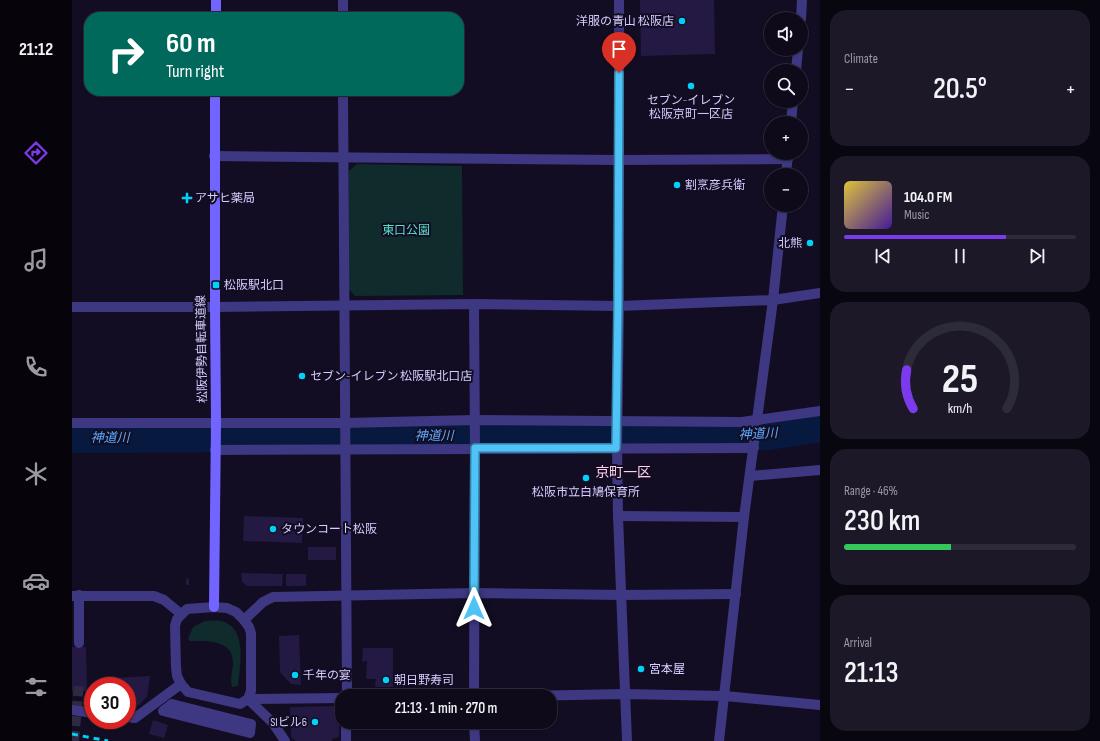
<!DOCTYPE html>
<meta charset="utf-8">
<style>
body{margin:0;font-family:"Sofia Sans Condensed","Noto Sans JP",sans-serif;background:#1c1827;color:#f1f3f6;height:100vh;display:flex;flex-direction:column;font-size:15px;white-space:nowrap}
*{box-sizing:border-box;margin:0}
p{font-size:13px;color:#9b9aa2}
.icon{flex:none;width:22px;height:22px;fill:none;stroke:currentColor;stroke-width:2;stroke-linecap:round;stroke-linejoin:round}
.map{position:relative;flex:1;overflow:hidden}
.side{display:flex;flex-direction:column;gap:10px;padding:10px;background:#08060e;width:280px}
.side>*{flex:none}
.banner{position:absolute;left:12px;top:12px;width:380px;height:84px;border-radius:16px;box-shadow:0 1px 3px #0004,0 0 0 1px #2e2b39;background:#00695c;color:#fff;overflow:hidden}
.fabs{position:absolute;left:692px;top:12px;display:grid;gap:8px}
.fabs a{display:grid;place-items:center;width:44px;height:44px;border-radius:50%;background:#0e0a1a;box-shadow:0 1px 3px #0004,0 0 0 1px #2e2b39;font-size:20px}
.speed{position:absolute;left:12px;top:677px;display:flex;gap:8px;font-size:20px;font-weight:700;text-align:center}
.speed>*{display:grid;place-content:center;width:52px;height:52px;border-radius:50%;background:#0e0a1a;box-shadow:0 1px 3px #0004,0 0 0 1px #2e2b39;line-height:1}
.speed .limit{border:6px solid #d22;background:#fff;color:#111}
.pin{position:absolute;display:grid;place-items:center;width:34px;height:34px;color:#fff;margin:-41px -17px;border-radius:50% 50% 50% 0;rotate:-45deg;box-shadow:0 0 4px #0007}
.pin .icon{rotate:45deg}
.me{position:absolute;width:44px;margin:-22px;rotate:0deg;stroke-linejoin:round;filter:drop-shadow(0 0 3px #0008)}
.turn{display:flex;align-items:center;gap:14px;height:84px;padding:0 16px;font-size:18px}
.turn .icon{width:52px;height:52px;stroke-width:2.5}
.turn b{display:block;font-size:28px;line-height:34px}
.big{font-size:30px;font-weight:600;line-height:1.1}
.side .widget{flex:1;display:flex;flex-direction:column;justify-content:center;gap:6px;min-width:0;padding:0 14px;border-radius:16px;background:#1c1827}
.side .dial{align-items:center;gap:0}
.dial svg{height:104px;overflow:visible;fill:none;stroke:#2e2b39;stroke-width:7;stroke-linecap:round;text-anchor:middle}
.dial text{fill:#f1f3f6;stroke:none}
.song{display:flex;align-items:center;gap:12px}
.cover{width:48px;height:48px;border-radius:6px;background:linear-gradient(135deg,hsl(50 70% 55%),hsl(260 70% 35%))}
.played{height:4px;border-radius:2px;background:linear-gradient(90deg,#7c3aed 70%,#2e2b39 70%)}
.keys{display:flex;justify-content:space-around;direction:ltr}
.heat{display:flex;justify-content:space-between;align-items:center;font-size:22px;direction:ltr}
.charge{height:6px;border-radius:3px;background:linear-gradient(90deg,#34c759 46%,#2e2b39 0)}
.trip{position:absolute;left:263px;top:689px;width:222px;height:40px;border-radius:16px;background:#0e0a1a;box-shadow:0 1px 3px #0004,0 0 0 1px #2e2b39;font-weight:600;line-height:40px;text-align:center}
main{display:flex;flex:1;min-height:0}
.menu{display:flex;flex-direction:column;width:72px;justify-content:space-around;align-items:center;background:#06040a;color:#9b9aa2}
.menu .icon{width:28px;height:28px}
.menu .on{color:#7c3aed}
.menu b{font-size:18px;color:#f1f3f6}
.map>svg:first-child{display:block}
.green{fill:#102b2c}
.lines{fill:none;stroke-linecap:round;stroke-linejoin:round}
.river{stroke:#081940;stroke-width:30}
.building{fill:#241943}
.pedestrian-tunnel{stroke:#2f2a43;stroke-width:10;stroke-dasharray:10 5;stroke-linecap:butt}
.pedestrian{stroke:#3e3782;stroke-width:10}
.minor{stroke:#3e3782;stroke-width:10}
.tertiary{stroke:#3e3782;stroke-width:10}
.secondary{stroke:#7265ff;stroke-width:10}
.rail{stroke:#00d1f9;stroke-width:3;stroke-dasharray:6 5;stroke-linecap:butt}
.route-casing{stroke:#337fa1;stroke-width:10}
.route{stroke:#4fc3f7;stroke-width:7}
.poi-dot{fill:#00d1f9;stroke:#120d22;stroke-width:1.5}
.labels{text-anchor:middle;dominant-baseline:central;stroke-width:4;stroke-linejoin:round;paint-order:stroke}
.poi-label{font-size:12px;fill:#d6ceff;stroke:#120d22;text-anchor:start}
.park-label{font-size:12px;fill:#58e1c7;stroke:#120d22}
.street-label{font-size:12px;fill:#d6ceff;stroke:#120d22}
.water-label{font-size:13px;font-style:italic;fill:#5caaff;stroke:#120d22}
.quarter-label{font-size:14px;fill:#ffd0eb;stroke:#120d22}
</style>
<main>
<nav class="menu">
<b>21:12</b>
<svg class="icon on" aria-label="directions" viewBox="0 0 24 24"><path d="M12 3l9 9-9 9-9-9zM9 14v-3h6M13 9l2 2-2 2"/></svg>
<svg class="icon" aria-label="music" viewBox="0 0 24 24"><path d="M9 18V5l10-2v13"/><circle cx="6" cy="18" r="3"/><circle cx="16" cy="16" r="3"/></svg>
<svg class="icon" aria-label="phone" viewBox="0 0 24 24"><path d="M5 4h4l2 5-3 2q2 4 5 5l2-3 5 2v4C11 20 4 13 5 4z"/></svg>
<svg class="icon" aria-label="climate" viewBox="0 0 24 24"><path d="M12 3v18M4 7l16 10M4 17L20 7"/></svg>
<svg class="icon" aria-label="car" viewBox="0 0 24 24"><path d="M5 17H2v-5l4-1 3-4h7l3 4 3 1v5h-3M9 17h6M6 11h13"/><circle cx="7" cy="17" r="2"/><circle cx="17" cy="17" r="2"/></svg>
<svg class="icon" aria-label="filters" viewBox="0 0 24 24"><path d="M4 7h16M4 17h16"/><circle cx="9" cy="7" r="2"/><circle cx="15" cy="17" r="2"/></svg>
</nav>
<div class="map">
<svg width="748" height="741" viewBox="0 0 748 741">
<rect width="100%" height="100%" fill="#120d22"/>
<!-- green -->
<g class="green">
<polygon points="285,164 390,166 391,295 283,296 276,288 277,171"/>
<path d="M133 621C138 621 144 620 149 621 176 627 168 666 166 686L160 687C158 680 160 672 161 665 162 639 136 641 118 641L116 639 121 627Z"/>
</g>
<g class="lines">
<!-- river -->
<polyline class="river" points="0,438 697,435 748,427"/>
</g>
<!-- building -->
<g class="building">
<polygon points="568,0 642,0 643,54 569,56"/>
<polygon points="172,516 231,518 230,543 171,541"/>
<rect x="236" y="547" width="28" height="13"/>
<polygon points="169,573 211,574 210,586 175,586 170,582"/>
<rect x="214" y="574" width="20" height="12"/>
<polygon points="114,578 117,579 117,585 114,585"/>
<polygon points="227,635 229,685 219,684 208,672 207,636"/>
<polygon points="0,647 14,647 15,691 0,691"/>
<polygon points="291,648 321,648 321,687 303,687 304,679 294,679 295,661 290,662"/>
<polygon points="78,676 75,697 67,705 55,709 55,686 46,686 46,678"/>
<polygon points="268,706 267,737 260,739 260,741 224,741 219,737 218,707"/>
<polygon points="81,720 96,725 92,738 77,734"/>
</g>
<g class="lines">
<!-- pedestrian-tunnel -->
<polyline class="pedestrian-tunnel" points="2,741 7,683"/>
<!-- pedestrian -->
<g class="pedestrian">
<polyline points="7,643 7,595"/>
<polygon points="100,704 179,724 178,733 91,711"/>
</g>
<!-- minor -->
<g class="minor">
<polyline points="547,0 547,306 545,448 546,516 555,741"/>
<polyline points="271,17 271,0"/>
<polyline points="729,19 730,0"/>
<polyline points="724,71 726,49"/>
<polyline points="271,91 275,696"/>
<polyline points="719,123 721,101"/>
<polyline points="142,156 546,160 716,159"/>
<polyline points="714,175 716,153"/>
<polyline points="402,304 403,448 402,696"/>
<polyline points="143,307 402,304 547,306 701,300 748,293"/>
<polyline points="0,423 272,423 402,420 670,422 748,411"/>
<path d="M143 450C323 451 502 447 682 448"/>
<polyline points="678,476 748,470"/>
<polyline points="546,516 672,517"/>
<polyline points="0,596 82,596 92,600 109,614"/>
<polygon points="142,607 155,608 164,612 172,620 177,627 179,633 179,691 176,699 168,704 116,692 109,684 105,676 104,667 103,626 105,619 115,609"/>
<polyline points="172,620 191,602 201,597 402,593 550,595 664,594"/>
<polyline points="451,696 552,694 653,696 748,705"/>
<polyline points="176,699 270,698"/>
<polyline points="176,699 201,723 213,741"/>
<polyline points="0,710 21,713"/>
<polyline points="55,717 63,718 109,684"/>
<polyline points="402,722 403,741"/>
<polyline points="274,741 274,722"/>
<polyline points="647,741 672,517 701,300 711,205"/>
</g>
<!-- tertiary -->
<polyline class="tertiary" points="0,307 143,307"/>
<!-- secondary -->
<g class="secondary">
<polyline points="144,17 144,0"/>
<polyline points="142,607 144,422 143,307 143,91"/>
</g>
<!-- rail -->
<polyline class="rail" points="0,734 36,741"/>
</g>
<g class="lines">
<!-- route casing -->
<g class="route-casing">
<polyline id="route" points="402,608 403,448 544,448 546,306 547,73"/>
</g>
<!-- route -->
<use href="#route" class="route"/>
</g>
<!-- markers -->
<g class="poi-dot">
<circle cx="610" cy="21" r="4"/>
<circle cx="619" cy="86" r="4"/>
<circle cx="605" cy="185" r="4"/>
<path d="M113 192h4v4h4v4h-4v4h-4v-4h-4v-4h4z"/>
<circle cx="738" cy="243" r="4"/>
<rect x="140" y="281" width="8" height="8" rx="2"/>
<circle cx="230" cy="376" r="4"/>
<circle cx="514" cy="478" r="4"/>
<circle cx="201" cy="529" r="4"/>
<circle cx="569" cy="669" r="4"/>
<circle cx="223" cy="675" r="4"/>
<circle cx="314" cy="680" r="4"/>
<circle cx="243" cy="722" r="4"/>
</g>
<g class="labels">
<!-- poi labels -->
<g class="poi-label">
<text x="602" y="21" text-anchor="end">洋服の青山 松阪店</text>
<text x="619" y="100" text-anchor="middle">セブン-イレブン<tspan x="619" dy="14">松阪京町一区店</tspan></text>
<text x="613" y="185">割烹彦兵衛</text>
<text x="123" y="198">アサヒ薬局</text>
<text x="730" y="243" text-anchor="end">北熊</text>
<text x="152" y="285">松阪駅北口</text>
<text x="238" y="376">セブン-イレブン 松阪駅北口店</text>
<text x="514" y="492" text-anchor="middle">松阪市立白鳩保育所</text>
<text x="209" y="529">タウンコート松阪</text>
<text x="577" y="669">宮本屋</text>
<text x="231" y="675">千年の宴</text>
<text x="322" y="680">朝日野寿司</text>
<text x="235" y="722" text-anchor="end">SIビル6</text>
</g>
<!-- park labels -->
<g class="park-label">
<text x="334" y="230">東口公園</text>
</g>
<!-- street labels -->
<g class="street-label">
<text transform="translate(130 349) rotate(-91)">松阪伊勢自転車道線</text>
</g>
<!-- water labels -->
<g class="water-label">
<text transform="translate(686 434) rotate(-3)">神道川</text>
<text x="362" y="436">神道川</text>
<text x="38" y="438">神道川</text>
</g>
<!-- quarter labels -->
<g class="quarter-label">
<text x="551" y="472">京町一区</text>
</g>
</g>
</svg>
<div class="fabs">
<a><svg class="icon" aria-label="sound" viewBox="0 0 24 24"><path d="M4 9h4l5-4v14l-5-4H4zM17 9q2 3 0 6"/></svg></a>
<a><svg class="icon" aria-label="search" viewBox="0 0 24 24"><circle cx="10" cy="10" r="6"/><path d="M15 15l6 6"/></svg></a>
<a>+</a>
<a>−</a>
</div>
<div class="speed"><div class="limit">30</div></div>
<div class="pin" style="left:547px;top:73px;background:#d93025"><svg class="icon" aria-label="arrive" viewBox="0 0 24 24"><path d="M6 21V4h12l-3 4 3 4H6"/></svg></div>
<svg class="me" style="left:402px;top:608px" viewBox="-20 -20 40 40"><path d="M0-17L14 15 0 8-14 15z" fill="#4fc3f7" stroke="#fff" stroke-width="4"/></svg>
<div class="trip">21:13 · 1 min · 270 m</div>
<div class="banner">
<div class="turn"><svg class="icon" aria-label="right" viewBox="0 0 24 24"><path d="M7 20v-9h11M14 6l5 5-5 5"/></svg><div><b>60 m</b>Turn right</div></div>
</div>
</div>
<section class="side">
<div class="widget"><p>Climate</p>
<div class="heat"><a>−</a><b class="big">20.5°</b><a>+</a></div>
</div>
<div class="widget">
<div class="song"><i class="cover"></i><div><b>104.0 FM</b><p>Music</p></div></div>
<div class="played"></div>
<div class="keys"><svg class="icon" aria-label="previous" viewBox="0 0 24 24"><path d="M18 5L8 12l10 7zM5 5v14"/></svg><svg class="icon" aria-label="pause" viewBox="0 0 24 24"><path d="M8 5v14M16 5v14"/></svg><svg class="icon" aria-label="next" viewBox="0 0 24 24"><path d="M6 5l10 7-10 7zM19 5v14"/></svg></div>
</div>
<div class="widget dial"><svg viewBox="0 0 100 80">
<path d="M14 69A42 42 0 1 1 86 69"/>
<path d="M14 69A42 42 0 0 1 9 39" stroke="#7c3aed"/>
<text x="50" y="56" font-size="32" font-weight="700">25</text>
<text x="50" y="72" font-size="11">km/h</text>
</svg></div>
<div class="widget"><p>Range · 46%</p><b class="big">230 km</b><div class="charge"></div></div>
<div class="widget"><p>Arrival</p><b class="big">21:13</b></div>
</section>
</main>
